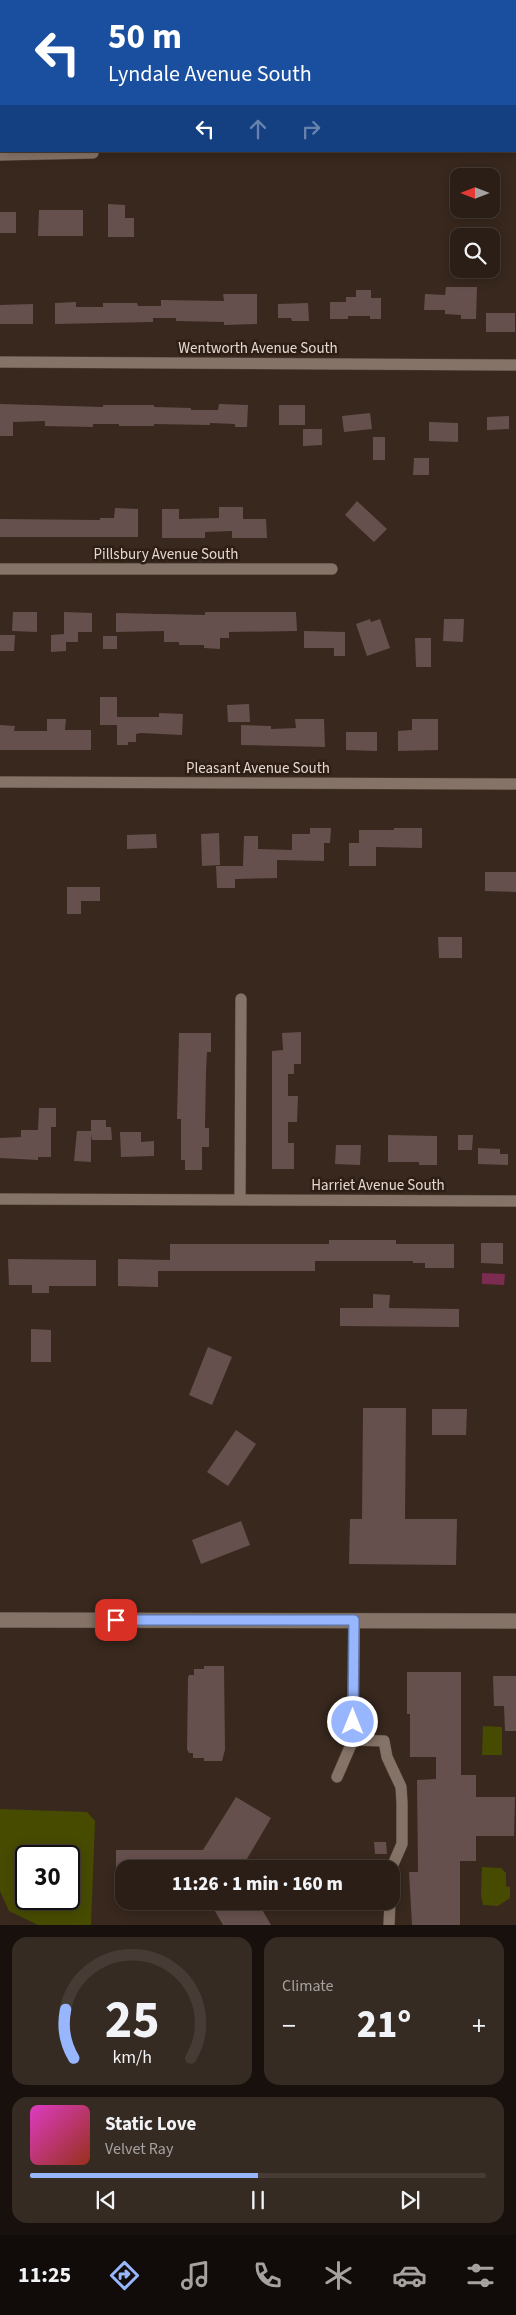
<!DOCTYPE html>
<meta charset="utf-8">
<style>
body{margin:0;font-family:"Source Sans 3",sans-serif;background:#362b23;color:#f1f3f6;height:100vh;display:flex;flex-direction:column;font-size:19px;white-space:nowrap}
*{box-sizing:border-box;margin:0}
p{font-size:16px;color:#a5a2a1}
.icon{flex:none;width:28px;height:28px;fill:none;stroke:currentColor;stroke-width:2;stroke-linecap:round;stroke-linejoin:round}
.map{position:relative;height:1925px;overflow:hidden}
.drawer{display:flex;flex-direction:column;gap:12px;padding:12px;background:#17100c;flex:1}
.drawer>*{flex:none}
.guide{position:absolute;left:0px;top:0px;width:516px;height:152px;box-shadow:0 2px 12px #0003,0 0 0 1px #463c35;background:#1a4fa0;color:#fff;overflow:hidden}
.needle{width:32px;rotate:270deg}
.tools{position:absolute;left:450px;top:168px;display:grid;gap:10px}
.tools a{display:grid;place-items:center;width:50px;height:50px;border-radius:10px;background:#2a1e16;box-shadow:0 2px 12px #0003,0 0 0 1px #463c35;font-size:25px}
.speed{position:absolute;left:15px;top:1845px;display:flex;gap:10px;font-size:25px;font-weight:700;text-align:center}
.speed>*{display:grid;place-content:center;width:65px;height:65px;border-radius:50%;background:#2a1e16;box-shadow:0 2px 12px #0003,0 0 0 1px #463c35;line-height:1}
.speed .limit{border:2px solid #111;border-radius:8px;background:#fff;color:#111}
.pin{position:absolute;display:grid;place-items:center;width:42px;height:42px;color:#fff;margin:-21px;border-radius:10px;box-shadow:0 2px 8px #0006}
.me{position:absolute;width:55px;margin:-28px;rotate:0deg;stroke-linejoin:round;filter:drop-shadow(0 0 4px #0008)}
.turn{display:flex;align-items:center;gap:18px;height:105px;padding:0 25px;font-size:22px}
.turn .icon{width:65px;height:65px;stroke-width:2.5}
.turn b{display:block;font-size:35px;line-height:42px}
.lanes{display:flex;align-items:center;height:48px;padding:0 25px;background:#0003;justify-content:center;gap:25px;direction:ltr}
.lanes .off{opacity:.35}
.big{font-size:38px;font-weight:800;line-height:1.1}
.drawer .card{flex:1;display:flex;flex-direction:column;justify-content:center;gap:8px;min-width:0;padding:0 18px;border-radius:15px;background:#362b23}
.drawer .dial{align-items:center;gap:0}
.dial svg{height:130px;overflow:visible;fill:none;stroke:#463c35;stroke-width:7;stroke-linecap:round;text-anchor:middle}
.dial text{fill:#f1f3f6;stroke:none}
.song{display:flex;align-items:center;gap:15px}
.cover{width:60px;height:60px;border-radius:8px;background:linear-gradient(135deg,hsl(310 70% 55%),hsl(10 70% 35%))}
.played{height:5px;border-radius:2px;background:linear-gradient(90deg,#97b6fd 50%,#463c35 50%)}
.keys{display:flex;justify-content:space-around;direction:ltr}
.heat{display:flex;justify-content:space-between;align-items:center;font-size:28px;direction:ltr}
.drawer .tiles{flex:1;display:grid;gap:12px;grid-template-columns:1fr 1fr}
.card:last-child{grid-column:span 2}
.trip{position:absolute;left:115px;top:1860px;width:285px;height:50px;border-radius:15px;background:#2a1e16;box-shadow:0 2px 12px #0003,0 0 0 1px #463c35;font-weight:800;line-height:50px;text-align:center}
.tab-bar{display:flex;height:80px;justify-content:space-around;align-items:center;background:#110c09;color:#a5a2a1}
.tab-bar .icon{width:35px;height:35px}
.tab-bar .active{color:#97b6fd}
.tab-bar b{font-size:22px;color:#f1f3f6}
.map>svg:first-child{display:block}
.green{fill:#474b00;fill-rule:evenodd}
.water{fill:#7c2b51}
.building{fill:#66504e}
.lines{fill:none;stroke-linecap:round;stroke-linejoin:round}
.minor-casing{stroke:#52453c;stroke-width:12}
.tertiary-casing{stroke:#52453c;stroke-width:16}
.minor{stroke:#867367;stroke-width:11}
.tertiary{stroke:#867367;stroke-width:15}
.route-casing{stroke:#6276a4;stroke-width:12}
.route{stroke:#97b6fd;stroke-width:9}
.labels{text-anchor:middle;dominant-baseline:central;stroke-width:5;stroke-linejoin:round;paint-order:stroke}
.street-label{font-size:15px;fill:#e4d9d3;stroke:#2e1e14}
</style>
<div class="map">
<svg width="516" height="1925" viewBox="0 0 516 1925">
<rect width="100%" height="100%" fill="#38281e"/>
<!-- green -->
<g class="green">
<polygon points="483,1726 502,1727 502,1755 482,1755"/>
<path d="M0 1809 87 1812 95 1821 91 1925H38L9 1911 0 1891ZM26 1856H69V1899H26Z"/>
<polygon points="482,1867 501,1868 506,1873 506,1886 510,1887 510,1898 498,1906 483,1905 481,1895"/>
</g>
<!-- water -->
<polygon class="water" points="482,1273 505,1274 504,1285 482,1284"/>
<!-- building -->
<g class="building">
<polygon points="108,204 125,205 125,218 134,218 134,237 108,237"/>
<polygon points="39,210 83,210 83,236 38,236"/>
<rect x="0" y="212" width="16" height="21"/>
<polygon points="446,287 477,287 476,319 461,319 461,315 445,314 445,310 424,310 425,294 445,295"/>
<polygon points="356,290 371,290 371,298 381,298 381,319 370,319 370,316 348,316 348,319 330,319 330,302 346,302 346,297 356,297"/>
<polygon points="223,294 257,294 257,324 224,325 224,322 176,321 176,318 153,318 153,322 55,324 55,303 76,302 76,307 103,307 103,303 137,303 138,306 161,306 161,300 224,301"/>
<polygon points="308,303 309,321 292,321 291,318 278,318 278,304"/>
<polygon points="33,304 33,324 0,324 0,305"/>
<rect x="486" y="313" width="29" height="19"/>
<polygon points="0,404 103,407 103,405 154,405 154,407 191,408 191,410 218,410 219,404 248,405 247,427 235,427 235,424 210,423 210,425 154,424 154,426 119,426 119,424 93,424 93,427 45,426 45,421 13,422 13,436 0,436"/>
<rect x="279" y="405" width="26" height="20"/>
<polygon points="370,413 372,429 344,432 342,416"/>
<polygon points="509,416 509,429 487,430 487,417"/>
<polygon points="429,422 458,423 458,442 429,441"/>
<polygon points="303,429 322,429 322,445 303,446"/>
<rect x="373" y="437" width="12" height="23"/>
<polygon points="414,458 429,458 429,475 413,475"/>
<polygon points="357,501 387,529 374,542 345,515"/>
<polygon points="219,507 243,507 243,519 266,519 267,538 232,538 232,531 205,532 205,538 162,538 162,509 179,509 179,519 219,518"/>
<polygon points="115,508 138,509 138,537 0,537 0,519 100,520 100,518 114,518"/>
<polygon points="13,612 37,612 37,632 12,631"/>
<polygon points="64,612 92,613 92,632 78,632 78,642 66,642 66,651 51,652 51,635 64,634"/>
<polygon points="205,612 296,612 297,631 229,632 229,638 220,638 220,649 204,648 204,645 179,645 179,642 164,642 164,631 116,632 116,613 205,615"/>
<polygon points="370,619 371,622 380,619 390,648 367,656 356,624"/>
<polygon points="444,619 464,619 463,642 443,641"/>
<polygon points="304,631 345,632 345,656 334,656 334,648 304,648"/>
<polygon points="0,635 15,635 14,651 0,651"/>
<rect x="103" y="636" width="14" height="13"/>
<polygon points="415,638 431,638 431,667 416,667"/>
<rect x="100" y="697" width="17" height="28"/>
<polygon points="249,704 250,722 228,722 227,705"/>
<polygon points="159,713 183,714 182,735 141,733 136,734 136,742 128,742 128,745 117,745 117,717 159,717"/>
<polygon points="47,719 66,719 65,730 91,730 91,750 0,750 0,725 15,726 14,731 47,731"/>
<polygon points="295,719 324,719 325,747 241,745 241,725 271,726 271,729 296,728"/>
<polygon points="412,719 438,719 438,750 398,751 398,731 412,730"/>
<polygon points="346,732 377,732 377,751 346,750"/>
<polygon points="310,828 331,828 330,843 324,843 324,861 277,860 277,878 235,879 235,888 217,888 216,866 243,866 244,836 258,836 258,849 292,850 292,834 310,834"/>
<polygon points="394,828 422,828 422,848 376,847 376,866 349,866 349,843 359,843 359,830 394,830"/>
<polygon points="219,833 220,865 202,866 201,834"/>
<polygon points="156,834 157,848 127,849 127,835"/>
<polygon points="485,872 516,872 516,892 485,891"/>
<polygon points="67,887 100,887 100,901 81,901 81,914 67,914"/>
<polygon points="438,937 462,937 462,958 439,958"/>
<polygon points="301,1032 301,1064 294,1064 294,1074 288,1074 288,1096 298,1096 297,1122 288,1122 288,1143 294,1143 294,1169 272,1169 272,1051 283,1050 282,1033"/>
<polygon points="179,1033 211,1033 211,1052 207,1052 206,1071 205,1128 209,1128 209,1147 202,1147 202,1170 185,1170 185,1160 181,1160 181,1119 177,1119"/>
<polygon points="39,1108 56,1108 56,1127 51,1127 51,1157 38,1157 38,1160 0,1158 0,1138 21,1137 21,1130 38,1130"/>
<polygon points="91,1120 106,1120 106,1127 111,1127 112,1140 92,1140 91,1134 91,1162 74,1161 77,1131 91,1131"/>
<polygon points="120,1132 141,1132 141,1142 154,1141 154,1156 121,1157"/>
<polygon points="388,1135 437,1136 437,1165 419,1165 419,1162 388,1162"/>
<polygon points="458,1135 473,1135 472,1150 458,1150"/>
<polygon points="336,1145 361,1145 360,1165 335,1164"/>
<polygon points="478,1148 500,1149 500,1154 508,1154 508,1165 478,1164"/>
<polygon points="329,1240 396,1240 396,1244 454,1244 454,1268 425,1268 425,1263 413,1263 413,1261 315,1261 315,1271 158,1271 158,1287 118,1286 118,1259 170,1260 170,1244 329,1244"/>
<polygon points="481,1243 503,1243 503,1264 481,1263"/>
<polygon points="8,1259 96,1260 96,1286 49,1286 49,1293 32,1293 32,1285 9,1285"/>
<polygon points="373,1294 390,1295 389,1308 459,1309 459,1327 340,1326 340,1308 373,1308"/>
<polygon points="31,1329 51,1330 51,1362 31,1362"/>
<polygon points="208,1347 232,1357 212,1405 189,1395"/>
<polygon points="363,1408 406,1408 405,1519 457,1519 456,1565 349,1564 350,1519 362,1519"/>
<polygon points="432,1409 467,1409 466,1435 432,1435"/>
<polygon points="236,1430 256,1444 228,1486 207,1472"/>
<polygon points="241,1521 250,1545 201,1564 192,1540"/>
<polygon points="204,1666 224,1666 225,1750 222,1761 204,1761 204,1758 193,1758 193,1753 189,1753 187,1749 188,1678 189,1675 194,1675 194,1669 204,1669"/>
<polygon points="407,1672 461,1672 461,1775 476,1775 476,1797 515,1797 514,1836 476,1836 476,1861 460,1861 460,1925 412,1925 409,1872 418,1872 417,1780 436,1779 436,1757 410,1757 410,1714 407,1714"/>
<polygon points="493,1676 516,1676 516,1731 505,1731 504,1706 494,1706"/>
<polygon points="236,1797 271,1818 241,1869 116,1869 116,1850 203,1850"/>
<polygon points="374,1842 386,1842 387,1854 375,1854"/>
<polygon points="209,1901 257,1901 271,1925 223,1925"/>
</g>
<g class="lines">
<!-- minor casing -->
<g class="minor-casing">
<g id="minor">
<polyline points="0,155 93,153"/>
<polyline points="0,362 516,365"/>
<polyline points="0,569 332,569"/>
<polyline points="0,782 516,784"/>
<polyline points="0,1199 516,1201"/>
<polyline points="240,1199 241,999"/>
<polyline points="353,1740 384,1741 387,1757 401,1787 402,1803 402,1844 391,1869"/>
<polyline points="337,1777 353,1740 354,1621"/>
<polyline points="389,1925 390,1901"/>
</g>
</g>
<!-- tertiary casing -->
<g class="tertiary-casing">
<polyline id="tertiary" points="0,1620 516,1621"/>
</g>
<!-- minor -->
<use href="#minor" class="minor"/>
<!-- tertiary -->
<use href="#tertiary" class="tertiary"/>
</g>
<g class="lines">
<!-- route casing -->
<g class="route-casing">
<polyline id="route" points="116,1620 354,1620 353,1722"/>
</g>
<!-- route -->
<use href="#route" class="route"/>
</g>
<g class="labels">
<!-- street labels -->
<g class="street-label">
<text x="258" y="348">Wentworth Avenue South</text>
<text x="166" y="554">Pillsbury Avenue South</text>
<text x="258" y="768">Pleasant Avenue South</text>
<text x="378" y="1185">Harriet Avenue South</text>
</g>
</g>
</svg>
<div class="tools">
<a><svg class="needle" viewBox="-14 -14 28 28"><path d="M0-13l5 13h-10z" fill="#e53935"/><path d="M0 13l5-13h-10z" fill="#a5a2a1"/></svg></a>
<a><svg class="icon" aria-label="search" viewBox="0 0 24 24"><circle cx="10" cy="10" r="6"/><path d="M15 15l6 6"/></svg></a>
</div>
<div class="speed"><div class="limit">30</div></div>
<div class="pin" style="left:116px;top:1620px;background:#d93025"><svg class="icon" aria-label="arrive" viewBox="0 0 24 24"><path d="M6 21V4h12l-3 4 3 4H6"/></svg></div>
<svg class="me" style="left:353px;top:1722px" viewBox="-20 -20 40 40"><circle r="17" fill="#97b6fd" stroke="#fff" stroke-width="3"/><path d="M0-11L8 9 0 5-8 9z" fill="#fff"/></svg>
<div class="trip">11:26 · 1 min · 160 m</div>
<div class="guide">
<div class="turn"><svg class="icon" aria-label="left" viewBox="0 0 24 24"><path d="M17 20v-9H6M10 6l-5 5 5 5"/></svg><div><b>50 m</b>Lyndale Avenue South</div></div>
<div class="lanes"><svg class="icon" aria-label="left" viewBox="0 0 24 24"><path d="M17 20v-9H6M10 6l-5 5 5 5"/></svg><svg class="icon off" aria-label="ahead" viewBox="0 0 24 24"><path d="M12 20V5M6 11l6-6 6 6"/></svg><svg class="icon off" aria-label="right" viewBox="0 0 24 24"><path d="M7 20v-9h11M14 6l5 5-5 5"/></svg></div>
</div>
</div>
<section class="drawer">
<div class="tiles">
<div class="card dial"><svg viewBox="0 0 100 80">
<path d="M14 69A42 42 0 1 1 86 69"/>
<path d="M14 69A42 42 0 0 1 9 39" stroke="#97b6fd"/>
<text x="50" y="56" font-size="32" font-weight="700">25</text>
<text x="50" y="72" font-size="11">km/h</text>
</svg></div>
<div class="card"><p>Climate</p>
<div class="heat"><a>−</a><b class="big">21°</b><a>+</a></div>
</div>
<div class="card">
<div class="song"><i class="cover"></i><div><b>Static Love</b><p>Velvet Ray</p></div></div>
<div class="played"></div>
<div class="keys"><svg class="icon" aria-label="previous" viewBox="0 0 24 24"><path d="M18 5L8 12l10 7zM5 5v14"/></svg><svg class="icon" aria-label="pause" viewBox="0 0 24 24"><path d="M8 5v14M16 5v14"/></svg><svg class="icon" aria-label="next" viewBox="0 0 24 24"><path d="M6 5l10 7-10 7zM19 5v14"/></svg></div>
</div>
</div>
</section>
<nav class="tab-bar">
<b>11:25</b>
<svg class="icon active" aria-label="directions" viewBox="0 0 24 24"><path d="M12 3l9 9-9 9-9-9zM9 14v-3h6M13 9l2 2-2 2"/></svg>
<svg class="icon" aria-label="music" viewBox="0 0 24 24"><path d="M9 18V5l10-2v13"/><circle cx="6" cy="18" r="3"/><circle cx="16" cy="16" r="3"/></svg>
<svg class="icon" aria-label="phone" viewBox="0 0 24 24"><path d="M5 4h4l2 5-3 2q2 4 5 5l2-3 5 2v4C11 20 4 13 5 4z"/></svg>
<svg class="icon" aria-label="climate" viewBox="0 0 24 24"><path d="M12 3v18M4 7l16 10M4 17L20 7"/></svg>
<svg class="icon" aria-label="car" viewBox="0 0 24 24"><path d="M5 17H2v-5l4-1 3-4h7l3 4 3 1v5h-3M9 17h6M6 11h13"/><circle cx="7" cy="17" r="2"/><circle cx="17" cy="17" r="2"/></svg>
<svg class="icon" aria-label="filters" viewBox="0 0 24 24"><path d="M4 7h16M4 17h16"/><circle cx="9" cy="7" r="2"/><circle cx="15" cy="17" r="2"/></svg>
</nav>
